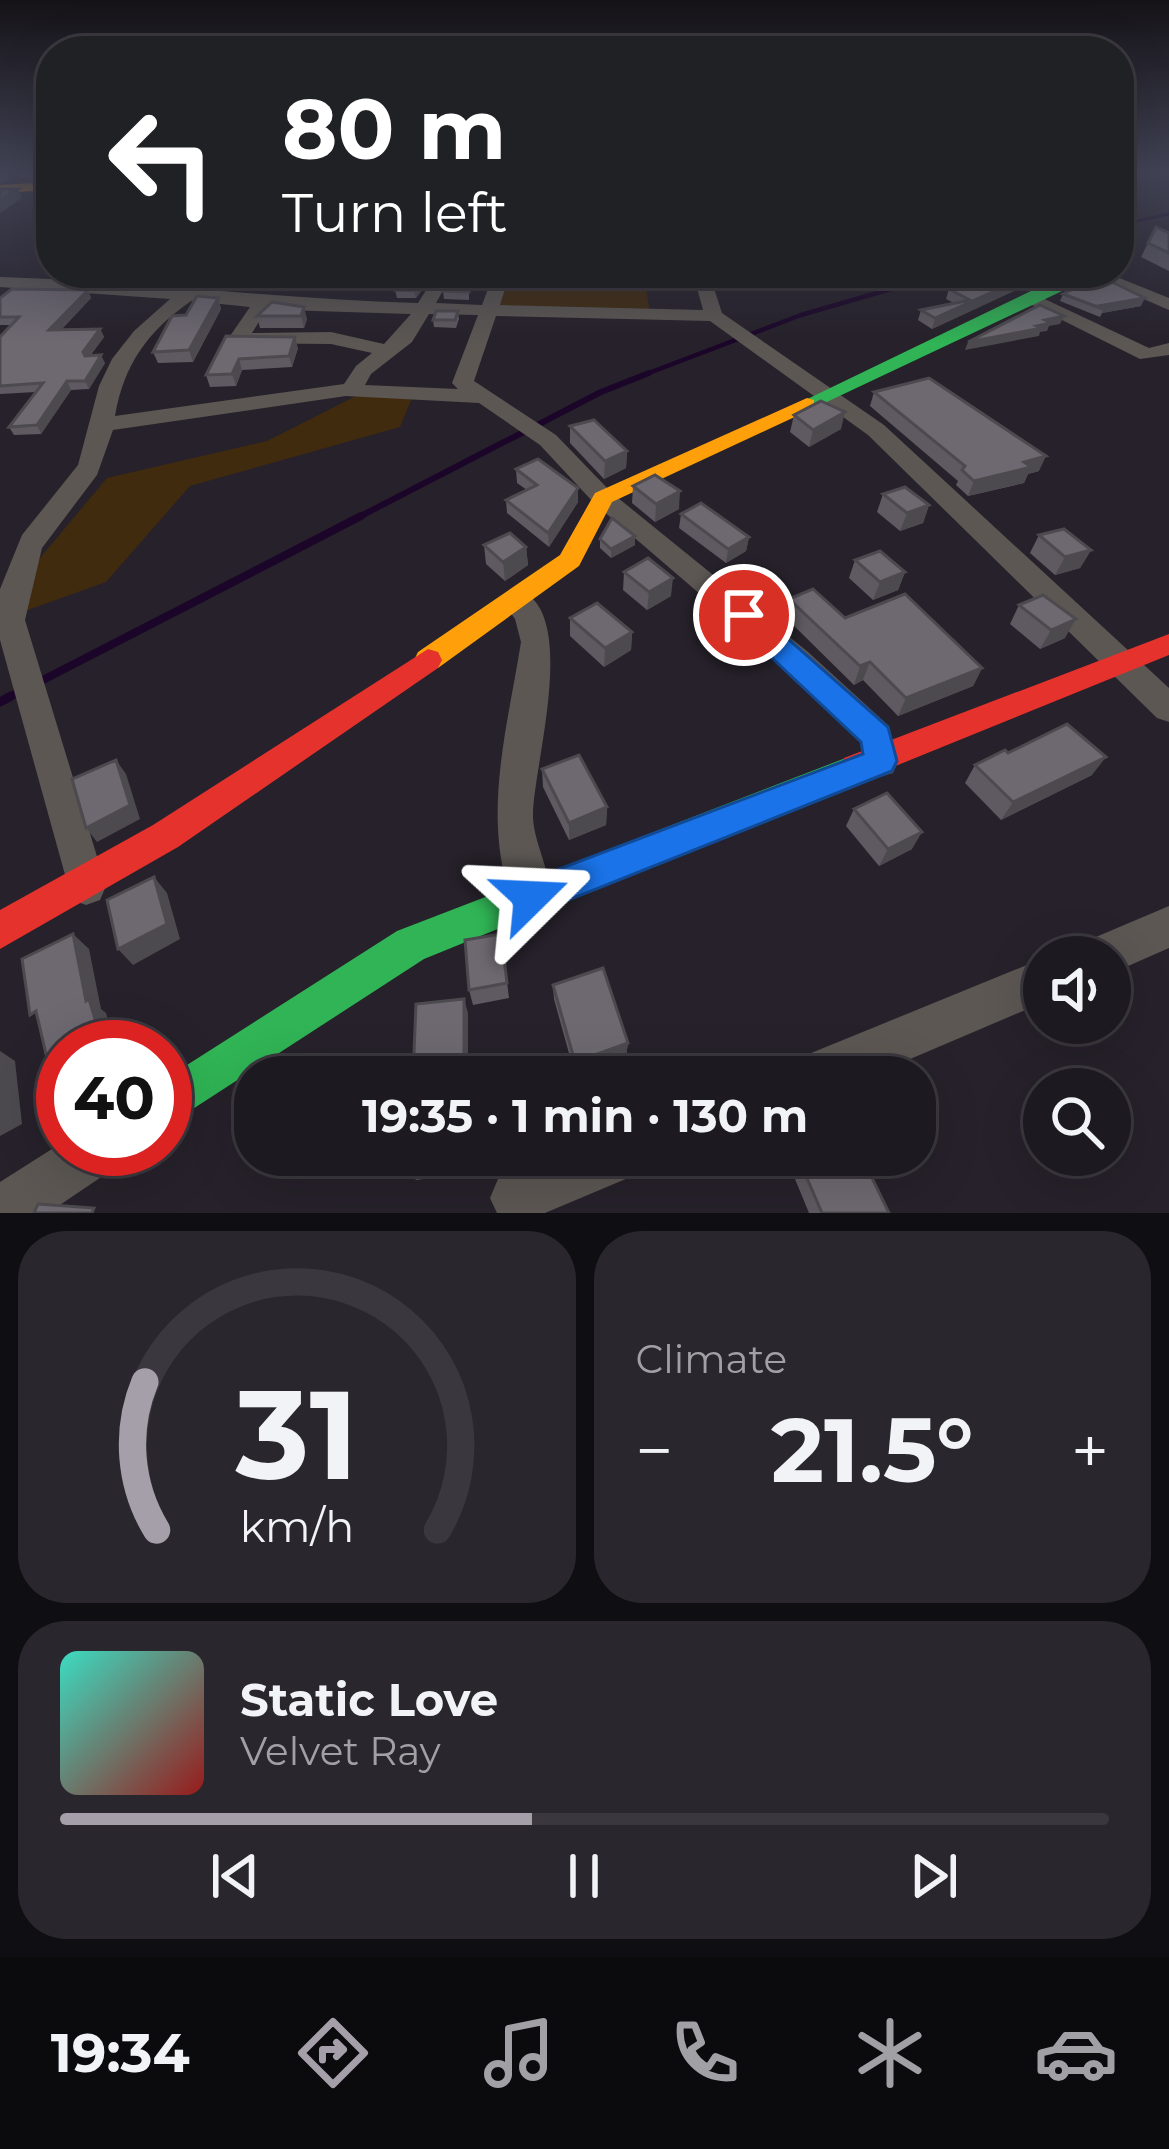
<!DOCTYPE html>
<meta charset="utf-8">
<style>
body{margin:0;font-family:Montserrat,sans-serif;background:#29262d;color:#f1f3f6;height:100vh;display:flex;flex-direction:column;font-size:45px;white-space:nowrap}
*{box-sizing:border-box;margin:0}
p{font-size:39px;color:#a0a0a5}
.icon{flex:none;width:66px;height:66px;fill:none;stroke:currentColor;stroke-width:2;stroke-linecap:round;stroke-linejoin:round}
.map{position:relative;height:1213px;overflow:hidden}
.details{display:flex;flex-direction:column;gap:18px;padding:18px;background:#0f0e12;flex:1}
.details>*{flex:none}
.guide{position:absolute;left:36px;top:36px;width:1098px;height:252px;border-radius:48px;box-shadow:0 12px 48px #0002,0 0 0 3px #3a383e;background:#202124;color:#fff;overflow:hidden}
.tools{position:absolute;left:1023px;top:936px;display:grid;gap:24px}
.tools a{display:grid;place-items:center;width:108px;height:108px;border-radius:50%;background:#1c1920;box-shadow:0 12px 48px #0002,0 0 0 3px #3a383e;font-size:60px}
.speed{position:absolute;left:36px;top:1020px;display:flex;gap:24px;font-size:60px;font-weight:700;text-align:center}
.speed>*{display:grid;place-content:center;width:156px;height:156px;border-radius:50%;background:#1c1920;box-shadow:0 12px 48px #0002,0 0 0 3px #3a383e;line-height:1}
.speed .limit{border:18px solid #d22;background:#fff;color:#111}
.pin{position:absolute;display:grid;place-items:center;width:102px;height:102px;color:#fff;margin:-51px;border:6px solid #fff;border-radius:50%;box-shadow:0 3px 12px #0007}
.me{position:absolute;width:132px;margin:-66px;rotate:69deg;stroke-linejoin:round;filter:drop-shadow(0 0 9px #0008)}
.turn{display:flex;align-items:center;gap:42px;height:252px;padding:0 48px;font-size:54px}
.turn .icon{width:156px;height:156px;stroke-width:2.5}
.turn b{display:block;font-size:84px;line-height:102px}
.big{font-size:90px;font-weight:700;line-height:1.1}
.details .tile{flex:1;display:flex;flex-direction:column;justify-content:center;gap:18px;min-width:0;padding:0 42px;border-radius:48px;background:#29262d}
.details .dial{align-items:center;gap:0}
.dial svg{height:312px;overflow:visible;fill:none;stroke:#3a383e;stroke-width:7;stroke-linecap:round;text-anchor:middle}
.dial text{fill:#f1f3f6;stroke:none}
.song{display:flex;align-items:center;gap:36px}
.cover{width:144px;height:144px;border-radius:18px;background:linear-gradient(135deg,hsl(170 70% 55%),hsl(0 70% 35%))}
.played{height:12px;border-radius:6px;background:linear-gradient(90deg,#a59fa9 45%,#3a383e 45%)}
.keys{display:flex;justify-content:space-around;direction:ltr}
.heat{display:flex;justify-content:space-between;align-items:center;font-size:66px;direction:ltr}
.details .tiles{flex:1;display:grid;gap:18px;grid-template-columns:1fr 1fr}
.tile:last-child{grid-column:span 2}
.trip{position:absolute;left:234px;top:1056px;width:702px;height:120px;border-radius:48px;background:#1c1920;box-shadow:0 12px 48px #0002,0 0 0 3px #3a383e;font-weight:700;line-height:120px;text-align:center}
.tab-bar{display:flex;height:192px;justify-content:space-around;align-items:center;background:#0b0a0d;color:#a0a0a5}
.tab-bar .icon{width:84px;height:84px}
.tab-bar .active{color:#a59fa9}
.tab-bar b{font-size:54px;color:#f1f3f6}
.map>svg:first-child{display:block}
.green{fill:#412b0f}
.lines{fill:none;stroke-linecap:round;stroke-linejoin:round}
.stream-far4{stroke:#1b0629;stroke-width:3}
.stream-far3{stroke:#1b0629;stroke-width:4.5}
.stream-far2{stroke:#1b0629;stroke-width:6}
.stream-far1{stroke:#1b0629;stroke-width:8}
.stream{stroke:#1b0629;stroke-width:9}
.street{fill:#5c5753;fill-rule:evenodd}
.fast{fill:#30b455;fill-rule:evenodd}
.slow{fill:#ff9f0a;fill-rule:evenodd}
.jam{fill:#e5322d;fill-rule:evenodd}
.wall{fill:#5f5a61}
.shaded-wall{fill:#4d4a4f}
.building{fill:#6e6971;stroke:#4d4a4f;stroke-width:3}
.route{fill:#1a73e8;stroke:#114b97;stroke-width:3}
</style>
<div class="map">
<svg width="1169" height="1213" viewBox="0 0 1169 1213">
<rect width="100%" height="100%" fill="#26212a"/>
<!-- green -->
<g class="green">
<polygon points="507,273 644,275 650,313 496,305"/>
<polygon points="358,395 412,398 400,427 190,486 106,582 0,620 4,601 107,478 267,441"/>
</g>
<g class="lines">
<!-- stream-far4 -->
<polyline class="stream-far4" points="1119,225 1169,214"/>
<!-- stream-far3 -->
<polyline class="stream-far3" points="641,376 801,315 946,273"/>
<!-- stream-far2 -->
<polyline class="stream-far2" points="355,519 601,392 649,373"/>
<!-- stream-far1 -->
<g class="stream-far1">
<polyline points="39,682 361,516"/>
<polyline points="6,699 20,691"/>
</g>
<!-- stream -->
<polyline class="stream" points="0,702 11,696"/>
<!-- street -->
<g class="street">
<polygon points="18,173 0,184 0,174"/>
<path d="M437 273H510L500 305 703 310 693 273H709L722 313 884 425 1169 688V722L1157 718 868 435 710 321 496 316 474 381 556 435 612 493 808 652 889 726 898 762 893 773 880 777 867 773 860 742 786 668 594 503 540 445 479 403 346 396 113 430 97 475 42 548 25 620 106 886 100 900 86 905 72 900 0 640V589L22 535 78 465 99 386 112 359 134 331 170 299 0 287V277C140 281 278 299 418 303ZM449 280 491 281 482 305 436 303ZM191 301 250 307 228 339 231 343 331 344 372 353 356 366 344 384 115 416C124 364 148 331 191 301ZM267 309 283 310 411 314 384 344 331 332 252 333ZM429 314 478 315 452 383 458 389 365 385 371 374 412 342Z"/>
<polygon points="1084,273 1107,273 1169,298 1169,310"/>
<polygon points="1034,294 1149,348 1169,343 1169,355 1140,359 1028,303 1025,299"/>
<path d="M516 589C581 607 534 763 533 813 532 846 559 880 546 911L531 917 516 911C479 824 507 731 521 642L515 619 501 599Z"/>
<polygon points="1169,906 1169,948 1110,974 1110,957 1077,957 1084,942"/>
<polygon points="1044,958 1044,1002 868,1077 787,1077 794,1060"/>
<polygon points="63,1142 63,1149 124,1149 116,1167 48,1213 0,1213 0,1182"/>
<polygon points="558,1155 648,1155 640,1173 545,1213 497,1213 490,1198 498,1179"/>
</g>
<!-- fast -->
<g class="fast">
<polygon points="1068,273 1084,273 1077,284 814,408 807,410 797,404"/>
<polygon points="856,754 868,758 872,768 868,778 424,959 165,1127 165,1079 397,931"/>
</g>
<!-- slow -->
<g class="slow">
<polygon points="51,182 51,190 0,193 0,185"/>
<polygon points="807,398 814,400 814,408 612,502 579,566 438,668 418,668 414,660 418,652 560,555 595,493"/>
</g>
<!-- jam -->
<g class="jam">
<polygon points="1169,634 1169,655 856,782 844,778 840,768 844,758"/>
<polygon points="428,649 438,652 442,660 438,668 178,847 0,949 0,910 153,825"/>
</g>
</g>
<!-- wall -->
<g class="wall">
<polygon points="18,173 51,173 51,177 20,177"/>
<polygon points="1156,227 1169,233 1169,271 1141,257"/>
<polygon points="400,273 434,273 416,298 397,298 395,290"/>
<polygon points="1034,273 1031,283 932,329 918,320 921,310 954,303 946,299 949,289 962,286 965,276"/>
<polygon points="239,275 233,287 213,286 211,278"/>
<polygon points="469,278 469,300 444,299 443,291"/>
<polygon points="88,290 91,298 61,330 100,329 104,337 90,356 105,363 89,389 71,390 41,434 14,435 9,427 36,392 0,394 0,337 11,325 0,325 0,298"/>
<polygon points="1063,294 1141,306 1102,313 1100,317 1060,301"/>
<polygon points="218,298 221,309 193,362 158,363 153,352"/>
<polygon points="272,302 307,319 304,328 260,328 257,316"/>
<polygon points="458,311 459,319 456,328 434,327 433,320"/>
<polygon points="226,336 298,348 292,367 242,370 236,386 210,387 206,375"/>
<polygon points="874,392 1039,471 1028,474 1024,483 968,496 956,485 958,481 870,406"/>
<polygon points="794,415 841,429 809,447 790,432"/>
<polygon points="570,426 627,451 626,468 604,479 570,443"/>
<polygon points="516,469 578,488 578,502 549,547 507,513 506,500 527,490 517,483"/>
<polygon points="633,486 679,509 655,522 632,503"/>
<polygon points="883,494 929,505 923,523 900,531 877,512"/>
<polygon points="681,514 749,537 746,551 726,563 679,528"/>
<polygon points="1039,535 1091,550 1080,568 1055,575 1030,553"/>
<polygon points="635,536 635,545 611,558 600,548 600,539"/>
<polygon points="484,545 526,547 528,565 505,581 486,564"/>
<polygon points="855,560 905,572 898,590 873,600 849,578"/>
<polygon points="624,572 671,596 647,610 623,590"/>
<polygon points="789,599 845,618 982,668 973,686 898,716 863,680 854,685 785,617"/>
<polygon points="1019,605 1065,638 1040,649 1010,624"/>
<polygon points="570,618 632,632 631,650 604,667 570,636"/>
<polygon points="975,765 1092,775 1001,820 965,783"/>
<polygon points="542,769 607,807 606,825 569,840 543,787"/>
<polygon points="854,809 912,849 879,866 846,826"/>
<polygon points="501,934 509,998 473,1005 469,990"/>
<polygon points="553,985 628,1043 626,1056 575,1075 554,999"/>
<polygon points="285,1155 351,1155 347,1175 296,1169 284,1159"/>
<polygon points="469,1155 469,1173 416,1180 410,1170"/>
<polygon points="794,1155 861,1155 889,1213 809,1213 788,1162"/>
</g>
<!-- shaded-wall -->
<g class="shaded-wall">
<polygon points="18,189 22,198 0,213 0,201"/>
<polygon points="234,273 238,273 239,275 233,287 230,280"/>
<polygon points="428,273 434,273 416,298 414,291"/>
<polygon points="1034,273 1031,283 932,329 935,318"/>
<polygon points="88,290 91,298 53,338 49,330"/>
<polygon points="218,298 221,309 193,362 189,350"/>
<polygon points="1145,298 1141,306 1102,313 1103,309 1097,307"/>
<polygon points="304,307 307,319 304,328 301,316"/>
<polygon points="1064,316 1060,324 1049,326 1047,331 1040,332 1039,336 965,350 968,342 1037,326 1045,320"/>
<polygon points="100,329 104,337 86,360 83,352"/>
<polygon points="295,337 298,348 292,367 289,356"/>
<polygon points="101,355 105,363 89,389 85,381"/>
<polygon points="239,359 242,370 236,386 232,374"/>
<polygon points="67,381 71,390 41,434 37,425"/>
<polygon points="845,412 841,429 809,447 813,430"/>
<polygon points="627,451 626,468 604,479 605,461"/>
<polygon points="1046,456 1039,471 1028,474 1024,483 968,496 974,481 1024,462"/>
<polygon points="578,488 578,502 549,547 548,533"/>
<polygon points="680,491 679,509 655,522 656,504"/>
<polygon points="929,505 923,523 900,531 907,513"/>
<polygon points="635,536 635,545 611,558 611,549"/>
<polygon points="749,537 746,551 726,563 728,549"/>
<polygon points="526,547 528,565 505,581 503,562"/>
<polygon points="1091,550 1080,568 1055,575 1065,557"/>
<polygon points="905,572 898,590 873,600 880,582"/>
<polygon points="673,578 671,596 647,610 649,592"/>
<polygon points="1076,619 1065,638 1040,649 1051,630"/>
<polygon points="632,632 631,650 604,667 605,648"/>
<polygon points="870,662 863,680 854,685 860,666"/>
<polygon points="982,668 973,686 898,716 906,698"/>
<polygon points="1106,757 1092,775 1001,820 1013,802"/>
<polygon points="116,760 126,774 140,819 97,842 86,828"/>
<polygon points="607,807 606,825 569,840 569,823"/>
<polygon points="922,832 912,849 879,866 888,849"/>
<polygon points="154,877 167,893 180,939 133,965 118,949"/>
<polygon points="73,934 89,949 101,1009 106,1013 116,1047 82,1047 86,1001"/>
<polygon points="464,999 468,1013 468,1077 464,1077"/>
<polygon points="628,1043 626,1056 575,1075 575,1062"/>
<polygon points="0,1051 15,1061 22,1124 0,1136"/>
<polygon points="63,1059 63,1077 49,1067"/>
<polygon points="340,1155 351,1155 347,1175 337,1165"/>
<polygon points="464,1155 469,1155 469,1173 464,1163"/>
</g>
<!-- building -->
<g class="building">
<polygon points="0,189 18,189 0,201"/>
<polygon points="1156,227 1169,233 1169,253 1148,243"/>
<polygon points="214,273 234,273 230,280 211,278"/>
<polygon points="400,273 428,273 414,291 395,290"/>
<polygon points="983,273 1034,273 935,318 921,310 970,300 949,289 977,283 965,276"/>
<polygon points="1093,273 1145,298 1098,306 1103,309 1063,294 1085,283"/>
<polygon points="451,277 469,278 469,292 443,291"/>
<polygon points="12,289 88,290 49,330 100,329 83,352 85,356 101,355 85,381 67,381 37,425 9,427 43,383 0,386 0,337 19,317 0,317 0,298"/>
<polygon points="197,296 218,298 189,350 153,352 172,316 186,315"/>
<polygon points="272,302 304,307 301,316 257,316"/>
<polygon points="1040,305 1064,316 1045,320 1051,323 1037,326 1042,328 968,342"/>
<polygon points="436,311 458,311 455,320 433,320"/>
<polygon points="226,336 295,337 289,356 239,359 232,374 206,375"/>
<polygon points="929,378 1046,456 1024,462 1031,467 974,481 962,470 965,466 874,392"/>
<polygon points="821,401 845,412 813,430 794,415"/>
<polygon points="594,420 627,451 605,461 570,426"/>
<polygon points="538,459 578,488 548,533 506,500 537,485 516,469"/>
<polygon points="655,475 680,491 656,504 633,486"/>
<polygon points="905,487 929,505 907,513 883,494"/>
<polygon points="701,503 749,537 728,549 681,514"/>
<polygon points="612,518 635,536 611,549 600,539"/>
<polygon points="1064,529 1091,550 1065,557 1039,535"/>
<polygon points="510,533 526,547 503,562 484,545"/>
<polygon points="880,551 905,572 880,582 855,560"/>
<polygon points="648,558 673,578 649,592 624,572"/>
<polygon points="813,589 845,618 905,594 982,668 906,698 870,662 860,666 789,599"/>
<polygon points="1043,595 1076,619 1051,630 1019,605"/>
<polygon points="597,603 632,632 605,648 570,618"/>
<polygon points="1067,724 1106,757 1013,802 975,765 1005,750 1008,753"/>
<polygon points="579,755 607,807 569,823 542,769"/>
<polygon points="116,760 130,805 86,828 72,779"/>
<polygon points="887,793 922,832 888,849 854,809"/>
<polygon points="154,877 167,924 118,949 107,900"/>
<polygon points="73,934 86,1001 89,999 100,1036 82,1047 63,1047 63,1059 49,1067 36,1011 30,1015 22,959"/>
<polygon points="501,934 507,983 469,990 465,940"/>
<polygon points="603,968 628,1043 575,1062 553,985"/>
<polygon points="464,999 464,1077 413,1077 416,1004"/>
<polygon points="285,1155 340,1155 337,1165 284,1159"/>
<polygon points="410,1155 464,1155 464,1163 410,1170"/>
<polygon points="797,1155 861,1155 889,1213 822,1213"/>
<polygon points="38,1204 94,1208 92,1213 34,1213"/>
</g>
<!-- sky -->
<linearGradient id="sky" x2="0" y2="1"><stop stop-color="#151217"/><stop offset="0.5" stop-color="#414355"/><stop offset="1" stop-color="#414355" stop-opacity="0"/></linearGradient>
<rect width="1169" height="343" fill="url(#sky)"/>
<!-- route -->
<polygon class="route" points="744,605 753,608 888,727 897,761 892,771 531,915 517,910 512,897 517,885 863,754 861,742 734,622 730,615"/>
</svg>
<div class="tools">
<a><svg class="icon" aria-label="sound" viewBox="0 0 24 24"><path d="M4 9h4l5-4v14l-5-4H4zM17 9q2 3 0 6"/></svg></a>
<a><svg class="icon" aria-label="search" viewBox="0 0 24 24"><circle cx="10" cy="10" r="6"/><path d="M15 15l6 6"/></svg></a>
</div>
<div class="speed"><div class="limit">40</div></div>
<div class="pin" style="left:744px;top:615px;background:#d93025"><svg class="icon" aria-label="arrive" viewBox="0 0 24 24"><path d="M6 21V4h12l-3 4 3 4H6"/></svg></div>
<svg class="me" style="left:531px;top:897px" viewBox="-20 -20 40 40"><path d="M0-17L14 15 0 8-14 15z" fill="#1a73e8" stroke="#fff" stroke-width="4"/></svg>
<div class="trip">19:35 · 1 min · 130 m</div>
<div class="guide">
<div class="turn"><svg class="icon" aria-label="left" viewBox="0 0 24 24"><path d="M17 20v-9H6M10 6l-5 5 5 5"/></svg><div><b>80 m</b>Turn left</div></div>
</div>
</div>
<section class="details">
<div class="tiles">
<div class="tile dial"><svg viewBox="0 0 100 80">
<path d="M14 69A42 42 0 1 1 86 69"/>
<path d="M14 69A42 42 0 0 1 11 31" stroke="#a59fa9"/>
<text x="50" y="56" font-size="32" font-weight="700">31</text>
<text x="50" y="72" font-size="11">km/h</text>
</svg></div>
<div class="tile"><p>Climate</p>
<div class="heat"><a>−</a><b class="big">21.5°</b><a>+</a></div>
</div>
<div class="tile">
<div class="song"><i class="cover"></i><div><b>Static Love</b><p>Velvet Ray</p></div></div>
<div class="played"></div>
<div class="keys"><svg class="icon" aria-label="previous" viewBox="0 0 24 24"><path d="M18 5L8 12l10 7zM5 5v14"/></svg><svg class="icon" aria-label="pause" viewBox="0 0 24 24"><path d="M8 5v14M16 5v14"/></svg><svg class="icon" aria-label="next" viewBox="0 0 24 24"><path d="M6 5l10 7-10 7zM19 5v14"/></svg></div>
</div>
</div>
</section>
<nav class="tab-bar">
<b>19:34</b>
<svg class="icon active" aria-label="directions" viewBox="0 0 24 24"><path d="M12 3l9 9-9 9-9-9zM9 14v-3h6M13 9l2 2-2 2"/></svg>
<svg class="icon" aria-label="music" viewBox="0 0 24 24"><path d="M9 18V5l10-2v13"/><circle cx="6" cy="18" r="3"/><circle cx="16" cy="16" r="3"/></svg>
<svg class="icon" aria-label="phone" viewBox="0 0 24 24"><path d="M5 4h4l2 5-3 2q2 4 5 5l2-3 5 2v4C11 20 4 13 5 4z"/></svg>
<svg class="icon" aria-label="climate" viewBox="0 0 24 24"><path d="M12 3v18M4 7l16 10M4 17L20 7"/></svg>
<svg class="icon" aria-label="car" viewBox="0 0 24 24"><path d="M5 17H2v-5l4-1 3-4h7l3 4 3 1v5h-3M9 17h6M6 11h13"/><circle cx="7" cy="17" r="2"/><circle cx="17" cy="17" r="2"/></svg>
</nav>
